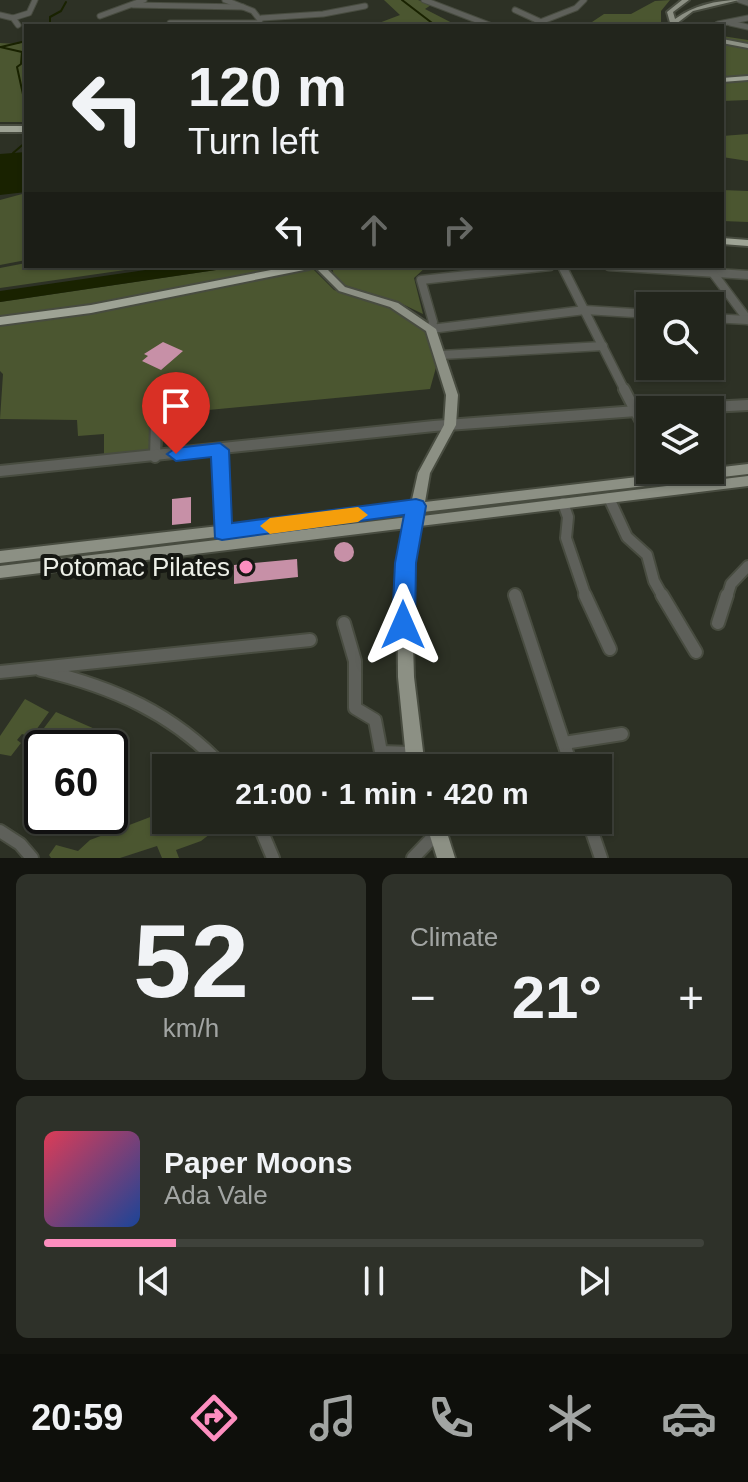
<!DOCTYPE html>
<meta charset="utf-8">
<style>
body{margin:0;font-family:Arial,sans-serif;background:#2e3129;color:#f1f3f6;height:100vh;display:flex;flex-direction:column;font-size:30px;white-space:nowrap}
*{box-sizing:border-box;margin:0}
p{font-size:26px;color:#a2a5a3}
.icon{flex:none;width:44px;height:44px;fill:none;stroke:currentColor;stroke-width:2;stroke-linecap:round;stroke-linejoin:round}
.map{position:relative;height:858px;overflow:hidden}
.drawer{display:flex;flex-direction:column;gap:16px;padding:16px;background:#13140f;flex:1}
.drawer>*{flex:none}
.hud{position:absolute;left:24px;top:24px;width:700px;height:244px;border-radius:0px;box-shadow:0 2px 6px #0004,0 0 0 2px #3f423b;background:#22251c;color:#f1f3f6;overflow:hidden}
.fabs{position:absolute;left:636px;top:292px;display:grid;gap:16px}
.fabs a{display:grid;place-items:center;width:88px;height:88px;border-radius:0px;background:#22251c;box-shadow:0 2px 6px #0004,0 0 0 2px #3f423b;font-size:40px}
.speed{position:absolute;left:24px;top:730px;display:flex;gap:16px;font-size:40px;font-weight:700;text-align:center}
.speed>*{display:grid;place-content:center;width:104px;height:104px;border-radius:50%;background:#22251c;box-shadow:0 2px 6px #0004,0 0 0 2px #3f423b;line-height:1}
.speed .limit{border:4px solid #111;border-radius:12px;background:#fff;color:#111}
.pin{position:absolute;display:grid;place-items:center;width:68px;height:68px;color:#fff;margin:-82px -34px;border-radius:50% 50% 50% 0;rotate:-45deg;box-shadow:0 0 8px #0007}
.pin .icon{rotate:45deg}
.me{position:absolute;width:88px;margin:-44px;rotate:0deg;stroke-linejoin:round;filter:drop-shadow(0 0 6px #0008)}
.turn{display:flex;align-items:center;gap:28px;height:168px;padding:0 32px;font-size:36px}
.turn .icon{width:104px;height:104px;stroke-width:2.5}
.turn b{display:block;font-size:56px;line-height:68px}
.lanes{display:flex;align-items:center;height:76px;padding:0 32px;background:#0003;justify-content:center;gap:40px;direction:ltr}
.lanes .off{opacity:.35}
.big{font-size:60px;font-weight:700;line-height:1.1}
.drawer .tile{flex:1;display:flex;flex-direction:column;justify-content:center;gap:12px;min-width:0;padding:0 28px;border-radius:12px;background:#2e3129}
.drawer .dial{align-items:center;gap:0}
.dial b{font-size:104px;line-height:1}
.song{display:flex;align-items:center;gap:24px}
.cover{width:96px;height:96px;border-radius:12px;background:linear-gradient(135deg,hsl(350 70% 55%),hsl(220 70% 35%))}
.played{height:8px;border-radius:4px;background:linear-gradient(90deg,#fd8ebf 20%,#3f423b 20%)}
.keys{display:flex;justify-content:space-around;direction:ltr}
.heat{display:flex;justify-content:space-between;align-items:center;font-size:44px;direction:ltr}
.drawer .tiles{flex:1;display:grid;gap:16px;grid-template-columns:1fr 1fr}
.tile:last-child{grid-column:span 2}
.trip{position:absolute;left:152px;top:754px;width:460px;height:80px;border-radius:0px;background:#22251c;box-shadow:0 2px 6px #0004,0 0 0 2px #3f423b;font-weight:700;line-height:80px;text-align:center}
.dock{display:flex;height:128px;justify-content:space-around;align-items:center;background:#0e0f0b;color:#a2a5a3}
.dock .icon{width:56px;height:56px}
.dock .active{color:#fd8ebf}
.dock b{font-size:36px;color:#f1f3f6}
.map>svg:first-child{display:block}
.green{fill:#4b5630}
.water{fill:#192200}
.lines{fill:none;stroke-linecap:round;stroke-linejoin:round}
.stream{stroke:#192200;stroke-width:2}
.building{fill:#c790a7}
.minor-far3-casing{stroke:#484c40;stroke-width:7}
.minor-far2-casing{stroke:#484c40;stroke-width:11}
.minor-far1-casing{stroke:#484c40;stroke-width:14}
.minor-casing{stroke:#484c40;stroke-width:16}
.major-casing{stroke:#484c40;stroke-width:4}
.highway-casing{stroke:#484c40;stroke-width:4}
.minor-far3{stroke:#5e605a;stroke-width:5}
.minor-far2{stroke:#5e605a;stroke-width:8}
.minor-far1{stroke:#5e605a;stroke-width:10}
.minor{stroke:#5e605a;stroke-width:12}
.major{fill:#8c9084;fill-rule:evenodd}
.highway{fill:#9ea395;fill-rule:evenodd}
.route{fill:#1a73e8;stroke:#114b97;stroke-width:2}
.slow{fill:#f59e0b}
.poi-dot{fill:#fd8ebf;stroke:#161813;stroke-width:3}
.labels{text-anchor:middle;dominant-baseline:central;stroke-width:8;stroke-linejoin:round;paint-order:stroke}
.poi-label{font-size:26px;fill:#edf0e8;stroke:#161813;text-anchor:end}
</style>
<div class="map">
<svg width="748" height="858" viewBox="0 0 748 858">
<rect width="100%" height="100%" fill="#2d3125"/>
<!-- green -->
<g class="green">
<polygon points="384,0 418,0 431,5 425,9 458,26 371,26 400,15"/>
<polygon points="670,0 661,11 661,23 666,26 586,26 604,14 631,14 655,1"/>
<polygon points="722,36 748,40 748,100 722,101"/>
<polygon points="26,40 26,122 0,122 0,43 18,44"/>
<polygon points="748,134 748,161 722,157 722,136"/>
<polygon points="722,190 748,191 748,222 722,221"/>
<polygon points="26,193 26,260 0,265 0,200"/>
<polygon points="26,263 26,266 153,266 0,288 0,268"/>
<polygon points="243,266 288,266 72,309 0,316 0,302"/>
<polygon points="332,266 427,266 414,278 423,314 396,301 341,284 334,277"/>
<polygon points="313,269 334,290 394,309 424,329 430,337 437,364 430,389 166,414 162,450 104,456 104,434 78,436 77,420 0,419 3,374 0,371 0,324"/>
<polygon points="25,699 49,712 31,737 22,734 17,740 21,743 11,756 0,754 0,736"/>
<polygon points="56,712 95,729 82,748 54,748 35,740"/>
<polygon points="166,811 166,820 193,820 198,826 213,820 238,822 224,823 201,841 176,850 179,858 162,858 157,846 120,858 51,858 49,855 56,845 78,851 90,840"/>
</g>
<!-- water -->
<g class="water">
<polygon points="26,152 26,192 0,195 0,154"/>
<polygon points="173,266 243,266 0,302 0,291"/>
</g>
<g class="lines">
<!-- stream -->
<g class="stream">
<polyline points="402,0 436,26"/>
<polyline points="50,26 50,17 61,11 66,2"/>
<polyline points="0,47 22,52 21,64 17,67 26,108"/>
<polyline points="1,47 26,41"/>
<polyline points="13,153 26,142"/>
</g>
</g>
<!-- building -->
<g class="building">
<polygon points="163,342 183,351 161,370 142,361 148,356 144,354"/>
<polygon points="191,497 191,523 172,525 172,499"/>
<circle cx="344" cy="552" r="10"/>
<polygon points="297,559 298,577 234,584 234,565"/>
</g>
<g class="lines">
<!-- minor-far3 casing -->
<g class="minor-far3-casing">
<g id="minor-far3">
<polyline points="225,0 253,11 260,20"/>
<polyline points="424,0 492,26"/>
<polyline points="739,0 748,3"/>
<polyline points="133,5 243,7"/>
<polyline points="515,10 539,21"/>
<polyline points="0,15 13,18 18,25"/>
<polyline points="100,16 144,0"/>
<polyline points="13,18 29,13 35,0"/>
<polyline points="262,18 323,14 365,6"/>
<polyline points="170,23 258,23"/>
<polyline points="730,23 748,27"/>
<polyline points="718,24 748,18"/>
<polyline points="530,26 576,8 584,0"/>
</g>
</g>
<!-- minor-far2 casing -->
<g class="minor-far2-casing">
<g id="minor-far2">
<polyline points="550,266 421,280 433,322 431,329 585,310 650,314"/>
<polyline points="562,266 625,391"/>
<polyline points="609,266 748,275"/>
<polyline points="713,273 748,320"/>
<polyline points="710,318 748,320"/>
<polyline points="441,355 603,346"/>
</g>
</g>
<!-- minor-far1 casing -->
<g class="minor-far1-casing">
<g id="minor-far1">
<polyline points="624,389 650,439"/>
<polyline points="655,410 748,405"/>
<polyline points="220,450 223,545"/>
<polyline points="155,457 156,422"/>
<polyline points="0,471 434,426 650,410"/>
<polyline points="609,498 627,537 647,555 654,581 663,597"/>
<polyline points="563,503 568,517 566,538 586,597"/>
<polyline points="727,597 731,584 748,566"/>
</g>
</g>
<!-- minor casing -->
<g class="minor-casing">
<g id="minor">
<polyline points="515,595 572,768"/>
<polyline points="585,595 610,649"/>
<polyline points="662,595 696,652"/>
<polyline points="344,623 355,661 355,708 375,720 381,752 412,753"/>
<polyline points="718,623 727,595"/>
<path d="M41 670C113 687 173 713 224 768"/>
<polyline points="0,672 310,640"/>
<polyline points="564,743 622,734"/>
<polyline points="257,820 273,858"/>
<polyline points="588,820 601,858"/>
<polyline points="0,831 20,844 32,858"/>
<polyline points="413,858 437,833"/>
</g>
</g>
<!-- major casing -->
<g class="major-casing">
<g id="major">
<path d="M682 0H689L673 12 675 19C693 6 716 0 739 0L693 11 676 24 677 26H671L667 12Z"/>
<polygon points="722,39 748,44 748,48 722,43"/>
<polygon points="314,266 324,266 345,287 398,303 436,329 458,395 456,425 430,473 425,502 748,464 748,474 423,512 422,516 748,476 748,486 420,526 411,575 414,677 425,768 407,768 398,677 397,575 407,528 0,578 0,566 409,517 409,514 0,563 0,551 411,504 418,473 444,425 446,395 426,331 390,307 339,291"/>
<polygon points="425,820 443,820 455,858 437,858"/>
</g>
</g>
<!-- highway casing -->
<g class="highway-casing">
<g id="highway">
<polygon points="748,76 748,80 722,82 722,78"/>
<rect x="0" y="126" width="26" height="6"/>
<polygon points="722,238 748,240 748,246 722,244"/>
<polygon points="292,266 315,266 309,269 91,313 0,325 0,317 91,305"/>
</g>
</g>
<!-- minor-far3 -->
<use href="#minor-far3" class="minor-far3"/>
<!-- minor-far2 -->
<use href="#minor-far2" class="minor-far2"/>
<!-- minor-far1 -->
<use href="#minor-far1" class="minor-far1"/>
<!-- minor -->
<use href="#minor" class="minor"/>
<!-- major -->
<use href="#major" class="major"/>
<!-- highway -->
<use href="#highway" class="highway"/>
</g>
<!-- route -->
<polygon class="route" points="220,443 229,450 232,523 416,499 423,501 426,506 416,563 415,625 411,632 403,635 395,632 392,625 395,563 404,515 222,540 215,538 211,457 176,461 167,454 176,448"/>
<!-- slow -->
<polygon class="slow" points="358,507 368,515 358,522 270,534 260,526 270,518"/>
<!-- markers -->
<circle class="poi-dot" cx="246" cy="567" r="8"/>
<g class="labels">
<!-- poi labels -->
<g class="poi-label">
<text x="230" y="567">Potomac Pilates</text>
</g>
</g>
</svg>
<div class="fabs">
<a><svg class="icon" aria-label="search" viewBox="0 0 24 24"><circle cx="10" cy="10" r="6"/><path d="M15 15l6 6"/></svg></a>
<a><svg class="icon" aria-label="layers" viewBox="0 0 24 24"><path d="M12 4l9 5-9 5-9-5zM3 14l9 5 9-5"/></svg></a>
</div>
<div class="speed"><div class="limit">60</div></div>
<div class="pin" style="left:176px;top:454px;background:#d93025"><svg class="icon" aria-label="arrive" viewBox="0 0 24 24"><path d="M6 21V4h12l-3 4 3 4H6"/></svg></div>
<svg class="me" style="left:403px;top:625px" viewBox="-20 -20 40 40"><path d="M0-17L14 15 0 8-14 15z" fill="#1a73e8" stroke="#fff" stroke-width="4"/></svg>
<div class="trip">21:00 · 1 min · 420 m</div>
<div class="hud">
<div class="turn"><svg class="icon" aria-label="left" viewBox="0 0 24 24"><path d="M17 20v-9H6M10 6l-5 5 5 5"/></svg><div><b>120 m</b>Turn left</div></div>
<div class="lanes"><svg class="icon" aria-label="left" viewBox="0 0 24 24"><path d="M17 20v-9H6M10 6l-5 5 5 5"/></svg><svg class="icon off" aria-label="ahead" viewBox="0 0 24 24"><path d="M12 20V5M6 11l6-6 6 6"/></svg><svg class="icon off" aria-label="right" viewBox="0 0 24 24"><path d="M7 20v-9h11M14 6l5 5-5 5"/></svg></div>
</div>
</div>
<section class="drawer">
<div class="tiles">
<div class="tile dial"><b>52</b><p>km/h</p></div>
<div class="tile"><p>Climate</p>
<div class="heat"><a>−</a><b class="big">21°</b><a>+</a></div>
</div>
<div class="tile">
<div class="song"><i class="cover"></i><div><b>Paper Moons</b><p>Ada Vale</p></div></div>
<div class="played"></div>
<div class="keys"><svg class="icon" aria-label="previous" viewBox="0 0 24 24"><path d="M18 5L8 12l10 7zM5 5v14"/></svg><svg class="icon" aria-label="pause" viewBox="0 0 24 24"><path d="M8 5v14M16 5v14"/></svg><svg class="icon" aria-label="next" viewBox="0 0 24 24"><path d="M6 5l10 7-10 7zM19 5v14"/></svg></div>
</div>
</div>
</section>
<nav class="dock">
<b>20:59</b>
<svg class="icon active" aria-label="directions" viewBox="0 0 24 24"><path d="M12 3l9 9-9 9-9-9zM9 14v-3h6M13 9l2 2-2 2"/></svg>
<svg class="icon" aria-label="music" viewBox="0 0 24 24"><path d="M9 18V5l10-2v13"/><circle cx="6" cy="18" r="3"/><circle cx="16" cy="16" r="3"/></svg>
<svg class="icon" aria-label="phone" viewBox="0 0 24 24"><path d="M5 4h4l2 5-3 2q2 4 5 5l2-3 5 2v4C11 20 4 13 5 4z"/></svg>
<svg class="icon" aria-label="climate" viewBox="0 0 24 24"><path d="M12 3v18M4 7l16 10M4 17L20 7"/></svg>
<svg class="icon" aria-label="car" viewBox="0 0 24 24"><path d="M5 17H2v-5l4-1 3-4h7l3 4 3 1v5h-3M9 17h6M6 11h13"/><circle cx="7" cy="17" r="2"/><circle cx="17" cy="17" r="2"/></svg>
</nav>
